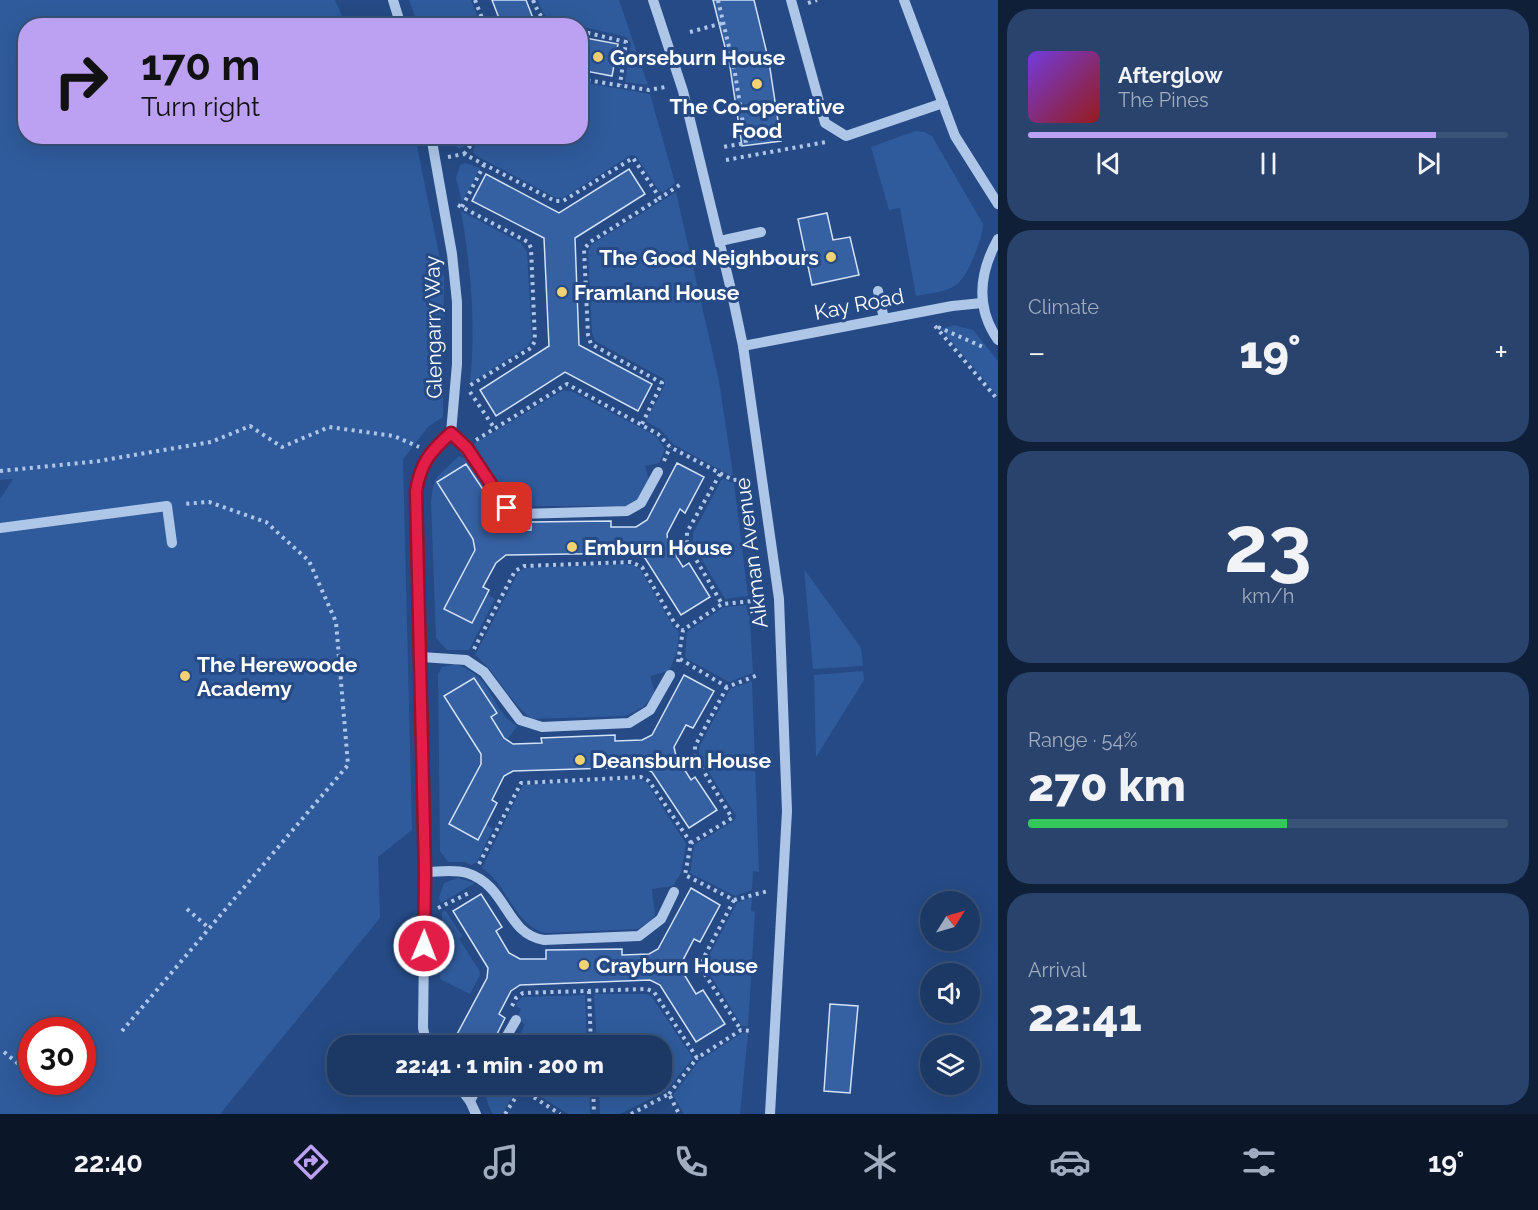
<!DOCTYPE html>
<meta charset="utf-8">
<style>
body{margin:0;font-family:Raleway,sans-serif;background:#29436d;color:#f1f3f6;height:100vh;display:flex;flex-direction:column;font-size:22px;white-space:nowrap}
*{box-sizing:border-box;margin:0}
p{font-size:20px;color:#a0acbf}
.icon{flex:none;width:33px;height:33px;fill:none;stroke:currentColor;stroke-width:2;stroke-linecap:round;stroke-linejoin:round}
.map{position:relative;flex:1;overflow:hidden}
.panel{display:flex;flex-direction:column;gap:9px;padding:9px;background:#0f1f37;width:540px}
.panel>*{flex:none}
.banner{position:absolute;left:18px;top:18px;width:570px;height:126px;border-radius:24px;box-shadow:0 6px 24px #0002,0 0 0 2px #3a5278;background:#bca0f2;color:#111;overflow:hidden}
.needle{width:39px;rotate:53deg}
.buttons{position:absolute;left:920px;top:891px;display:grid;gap:12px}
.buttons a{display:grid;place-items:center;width:60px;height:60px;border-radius:50%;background:#1c3864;box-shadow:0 6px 24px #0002,0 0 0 2px #3a5278;font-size:30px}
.speed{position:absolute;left:18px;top:1017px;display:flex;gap:12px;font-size:30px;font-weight:700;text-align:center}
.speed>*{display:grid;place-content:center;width:78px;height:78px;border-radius:50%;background:#1c3864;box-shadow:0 6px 24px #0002,0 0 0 2px #3a5278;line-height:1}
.speed .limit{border:9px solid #d22;background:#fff;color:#111}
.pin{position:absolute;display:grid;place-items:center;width:51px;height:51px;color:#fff;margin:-26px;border-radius:12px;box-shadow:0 3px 9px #0006}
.me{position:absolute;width:66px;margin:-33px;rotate:1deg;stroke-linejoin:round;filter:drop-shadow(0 0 4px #0008)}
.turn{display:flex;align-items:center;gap:21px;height:126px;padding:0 24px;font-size:27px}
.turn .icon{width:78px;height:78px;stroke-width:2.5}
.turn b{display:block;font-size:42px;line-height:51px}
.big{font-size:45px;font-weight:800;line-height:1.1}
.panel .card{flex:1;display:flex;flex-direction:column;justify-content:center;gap:9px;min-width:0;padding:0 21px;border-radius:24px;background:#29436d}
.panel .dial{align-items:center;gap:0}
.dial b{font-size:78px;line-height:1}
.song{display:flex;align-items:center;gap:18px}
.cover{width:72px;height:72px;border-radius:9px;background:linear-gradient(135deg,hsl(260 70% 55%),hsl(0 70% 35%))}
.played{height:6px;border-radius:3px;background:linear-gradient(90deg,#bca0f2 85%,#3a5278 85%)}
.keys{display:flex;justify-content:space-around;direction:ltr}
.heat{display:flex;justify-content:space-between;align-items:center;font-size:33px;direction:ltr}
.charge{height:9px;border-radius:4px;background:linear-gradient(90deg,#34c759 54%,#3a5278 0)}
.trip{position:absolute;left:327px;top:1035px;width:345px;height:60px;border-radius:24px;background:#1c3864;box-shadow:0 6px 24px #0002,0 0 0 2px #3a5278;font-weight:800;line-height:60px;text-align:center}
.tabs{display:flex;height:96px;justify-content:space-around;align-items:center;background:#0b1628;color:#a0acbf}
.tabs .icon{width:42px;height:42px}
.tabs .selected{color:#bca0f2}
.tabs b{font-size:27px;color:#f1f3f6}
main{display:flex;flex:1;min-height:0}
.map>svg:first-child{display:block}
.green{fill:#2f5b9c;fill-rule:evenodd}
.building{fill:#3560a1;stroke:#d2e1f6;stroke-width:1.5}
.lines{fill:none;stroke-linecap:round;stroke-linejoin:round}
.path{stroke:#aec6e8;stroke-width:4;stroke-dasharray:3 4.5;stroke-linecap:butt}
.minor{stroke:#aec6e8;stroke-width:10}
.route-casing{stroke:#92132f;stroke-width:15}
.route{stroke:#e11d48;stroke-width:10}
.poi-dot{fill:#f2d373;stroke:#254a85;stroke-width:2}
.labels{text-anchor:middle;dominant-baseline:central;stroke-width:6;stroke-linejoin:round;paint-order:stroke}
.poi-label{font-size:21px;font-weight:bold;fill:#fff;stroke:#254a85;text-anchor:start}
.street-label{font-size:21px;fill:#fff;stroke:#254a85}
</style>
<main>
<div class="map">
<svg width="998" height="1114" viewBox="0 0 998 1114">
<rect width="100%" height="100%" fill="#254a85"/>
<!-- green -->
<g class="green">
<path d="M0 0H335L346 25 26 26V136L415 137 444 278 443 417 429 426 403 459 412 830 378 857 380 918 220 1114H0V499L13 479 0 480ZM32 1030H82V1082H32Z"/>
<polygon points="409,0 471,0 481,25 418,25"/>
<polygon points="538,0 619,0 648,85 625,82 631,43 626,37 550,19 543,13"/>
<polygon points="581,82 650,94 675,183 664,192 659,191 636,156 631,155 563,198 556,198 475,155 473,150 482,137 580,136"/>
<path d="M915 131 924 132 932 136 983 224C983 235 978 245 974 256 960 291 951 290 916 296L900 208 889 210 871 147Z"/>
<polygon points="448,137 474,137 468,144 459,149"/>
<polygon points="465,163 480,168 462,202 456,178 460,165"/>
<polygon points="676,192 719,381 733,474 731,476 673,444 661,430 646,421 665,385 664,379 595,341 592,333 588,252 591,245"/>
<path d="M461 211 521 243 527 252 532 338 528 346 470 383C476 326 471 267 461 211Z"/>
<polygon points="954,325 973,330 998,361 998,396 941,329"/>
<path d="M562 391H571L656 436 665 449 659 463 645 466 649 481 639 499 626 506H532C504 502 489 466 474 444Z"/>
<polygon points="459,456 468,460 507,513 498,526 496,525 483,505 490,500 466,464 437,482 473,539 475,550 444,609 471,623 487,594 495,599 469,650 447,650 436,638 431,501 433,486 438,476"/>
<polygon points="722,479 734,483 748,596 725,599 693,544 693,533"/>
<path d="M631 564 640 569 673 626 679 632 677 652 669 671 650 676 655 693 643 707 626 716 532 719C508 702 498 673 475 655L518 573 524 568Z"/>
<polygon points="804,569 861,648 863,666 813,669"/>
<polygon points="749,605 753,673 729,682 685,658 687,632 724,607"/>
<path d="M455 664C495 676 490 711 517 726L507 740 504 738 491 717 497 713 474 678 445 696 481 754V764L450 824 478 839 486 824 493 829 477 862 471 865 465 862H448L440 851 438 674 442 667Z"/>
<polygon points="863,671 864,680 816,757 814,675"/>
<polygon points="752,681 759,872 753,871 752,890 735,896 690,873 694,845 734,821 736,816 699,756 699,747 730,689"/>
<path d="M640 779 647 783 686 844 681 873 673 886 652 889 655 915 651 921 637 929 545 933C514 925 508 885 482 868L523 785Z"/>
<polygon points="458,878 475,883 441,903 439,898 444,883"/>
<polygon points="752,897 751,911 755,912 748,1026 742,1026 706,968 706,961 737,903"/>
<polygon points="445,910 462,936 459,939 479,970 480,975 470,994 440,979 442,913"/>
<polygon points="594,994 646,994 651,996 693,1058 666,1091 620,1114 600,1114 599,1085 662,1084 662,1046 597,1045"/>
<polygon points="585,995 587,1045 513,1046 525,1025 517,1018 521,1009 515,1005 523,997"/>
<polygon points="742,1033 748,1033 740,1114 684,1114 673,1095 699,1061"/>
<path d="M489 1085H506L516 1091 502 1114H493C487 1104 484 1096 489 1085Z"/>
<polygon points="522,1085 589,1085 590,1114 568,1114"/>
</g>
<!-- building -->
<g class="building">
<polygon points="492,0 526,0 536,26 502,26"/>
<polygon points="713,0 754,0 769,62 781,141 742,146 730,67"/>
<polygon points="580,37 618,44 612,76 580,70"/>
<polygon points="629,169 645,194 575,238 579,345 652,384 638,411 565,372 496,416 480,390 549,346 544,238 472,201 486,174 559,213"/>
<polygon points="827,213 833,240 850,237 859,275 812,285 798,219"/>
<polygon points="677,463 704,477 685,513 680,509 667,534 668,543 683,567 689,563 710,597 681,615 645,558 636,553 506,555 496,563 483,587 489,590 472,623 444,609 475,550 473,539 437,482 466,464 490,500 483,505 496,525 505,530 531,530 531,522 611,521 611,527 636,527 647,520"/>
<polygon points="684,675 714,691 693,728 686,725 674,747 676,756 691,780 695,777 717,810 689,828 652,772 643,767 513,771 504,776 492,800 497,803 478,840 449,824 481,764 481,754 444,696 474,678 497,713 491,717 504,738 513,744 542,743 541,738 615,735 615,741 642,740 652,735"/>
<polygon points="691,888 720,905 700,942 694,939 682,962 682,971 696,994 703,990 725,1024 696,1042 660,985 650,980 520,985 511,991 499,1014 505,1018 491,1046 469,1046 455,1038 487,978 488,968 453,911 481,894 502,927 496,931 509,953 520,959 546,959 546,950 622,949 622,955 649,954 658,949"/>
<polygon points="830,1004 858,1006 850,1093 824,1091"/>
</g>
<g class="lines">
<!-- path -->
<g class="path">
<polyline points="475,0 485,26"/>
<path d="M533 0C539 15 543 22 558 26"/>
<polyline points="718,0 735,73 746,143 723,147"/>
<polyline points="808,3 817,0"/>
<polyline points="580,31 626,42 620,85"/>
<polyline points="690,32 723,23"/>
<polyline points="580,79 649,90 665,87"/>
<polyline points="464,154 478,136"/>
<polyline points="448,157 464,154 555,201 563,201 633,158 660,198 681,184"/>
<polyline points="726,160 826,142"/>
<polyline points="458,205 528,242 531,248 535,341 531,348 469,386"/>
<polyline points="462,207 484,165"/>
<polyline points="935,326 998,400"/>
<polyline points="938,327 983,347"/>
<polyline points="470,392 495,429"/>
<polyline points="642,424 662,383 591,344 588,335 584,249 590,242 660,198"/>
<polyline points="476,440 567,384 658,434 670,447 733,480 746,479"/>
<polyline points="664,461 670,447"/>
<polyline points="0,471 99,461 211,442 250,426 282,447 329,427 394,436 419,447"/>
<polyline points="720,474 687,532 687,544 722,604"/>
<polyline points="474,649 515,571 524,566 631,562 642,567 675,624 683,630"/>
<polyline points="680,659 727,687 758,675"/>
<polyline points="678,662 683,630 722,604 764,600"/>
<polyline points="727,687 695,746 695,757 732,818 691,843 685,875 734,900 768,891"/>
<polyline points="479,864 521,783 641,777 649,781 691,843"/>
<polyline points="734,900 702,961 702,970 741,1030"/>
<polyline points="438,908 471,892"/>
<polyline points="187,909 209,928"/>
<polyline points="589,991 591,1046"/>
<polyline points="512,1006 516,998 523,993 647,989 654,992 697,1058 741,1030 752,1031"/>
<polyline points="122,1031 348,765 336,622 309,561 266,522 209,502 182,504"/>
<polyline points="4,1052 32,1075"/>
<polyline points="39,1082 45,1086"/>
<polyline points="513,1084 521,1089"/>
<polyline points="593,1084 594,1114"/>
<polyline points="669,1094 697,1058"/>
<polyline points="505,1114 521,1089 560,1114"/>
<polyline points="631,1114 669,1094 679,1114"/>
</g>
<!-- minor -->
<g class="minor">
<polyline points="393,0 401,26"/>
<polyline points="653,0 683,91 732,294 743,346 779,599 787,811 770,1114"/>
<polyline points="791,0 825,123 846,136 943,103"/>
<polyline points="904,0 955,136 998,204"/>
<path d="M998 239C979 273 975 307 998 340"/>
<polyline points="720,241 761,232"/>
<polyline points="878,291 884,319"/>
<polyline points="743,346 952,306 982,303"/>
<path d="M451 433C475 456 492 499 519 514L627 511 641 503 658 472"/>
<polyline points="0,528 167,506 172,543"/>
<polyline points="421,657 466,660 484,672 520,720 542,727 629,723 650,710 670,675"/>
<path d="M425 872C438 872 454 869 467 873 508 886 505 934 544 940L639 936 661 919 674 892"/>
<path d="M427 1046 423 1028 425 872 416 491C421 462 430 452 451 433L457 364V302L452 254 431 136"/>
<polyline points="501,1046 516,1020"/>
<polyline points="457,1084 470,1101 476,1114"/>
<polyline points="470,1101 479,1084"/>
</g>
</g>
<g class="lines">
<!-- route casing -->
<g class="route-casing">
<path id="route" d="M424 946 425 872 416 491C421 462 430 452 451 433L467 448 507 508"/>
</g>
<!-- route -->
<use href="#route" class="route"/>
</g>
<!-- markers -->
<g class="poi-dot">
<circle cx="598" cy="57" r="6"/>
<circle cx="757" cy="84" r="6"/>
<circle cx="831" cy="257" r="6"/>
<circle cx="562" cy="292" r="6"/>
<circle cx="572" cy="547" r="6"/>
<circle cx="185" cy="676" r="6"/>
<circle cx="580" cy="760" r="6"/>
<circle cx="584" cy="965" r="6"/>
</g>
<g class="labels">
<!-- poi labels -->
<g class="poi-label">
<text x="610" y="57">Gorseburn House</text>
<text x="757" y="106" text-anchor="middle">The Co-operative<tspan x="757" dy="24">Food</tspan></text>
<text x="819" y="257" text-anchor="end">The Good Neighbours</text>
<text x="574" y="292">Framland House</text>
<text x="584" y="547">Emburn House</text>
<text x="197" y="664">The Herewoode<tspan x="197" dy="24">Academy</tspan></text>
<text x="592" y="760">Deansburn House</text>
<text x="596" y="965">Crayburn House</text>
</g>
<!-- street labels -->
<g class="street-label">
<text transform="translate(859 304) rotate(-11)">Kay Road</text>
<text transform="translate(433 327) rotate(-91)">Glengarry Way</text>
<text transform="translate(751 553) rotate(-97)">Aikman Avenue</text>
</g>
</g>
</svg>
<div class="buttons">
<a><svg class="needle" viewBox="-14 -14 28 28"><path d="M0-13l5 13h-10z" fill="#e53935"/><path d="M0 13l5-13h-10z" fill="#a0acbf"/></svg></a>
<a><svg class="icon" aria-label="sound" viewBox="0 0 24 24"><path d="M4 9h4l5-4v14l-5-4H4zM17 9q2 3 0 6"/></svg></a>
<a><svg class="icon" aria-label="layers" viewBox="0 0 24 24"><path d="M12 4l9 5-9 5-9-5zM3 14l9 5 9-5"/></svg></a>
</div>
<div class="speed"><div class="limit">30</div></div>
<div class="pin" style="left:507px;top:508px;background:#d93025"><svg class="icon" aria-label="arrive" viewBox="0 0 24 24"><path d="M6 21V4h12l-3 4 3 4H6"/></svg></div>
<svg class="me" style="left:424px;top:946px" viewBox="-20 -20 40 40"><circle r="17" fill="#e11d48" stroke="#fff" stroke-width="3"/><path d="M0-11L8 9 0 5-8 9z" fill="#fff"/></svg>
<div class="trip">22:41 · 1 min · 200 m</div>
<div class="banner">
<div class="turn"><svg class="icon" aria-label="right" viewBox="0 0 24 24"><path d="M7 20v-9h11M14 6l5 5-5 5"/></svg><div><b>170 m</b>Turn right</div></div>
</div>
</div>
<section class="panel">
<div class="card">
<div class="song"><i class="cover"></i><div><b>Afterglow</b><p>The Pines</p></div></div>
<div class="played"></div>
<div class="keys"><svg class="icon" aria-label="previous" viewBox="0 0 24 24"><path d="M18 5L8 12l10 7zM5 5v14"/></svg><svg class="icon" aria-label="pause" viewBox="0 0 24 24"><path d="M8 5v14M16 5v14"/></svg><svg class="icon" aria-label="next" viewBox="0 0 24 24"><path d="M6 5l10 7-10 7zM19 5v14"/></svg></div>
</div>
<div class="card"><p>Climate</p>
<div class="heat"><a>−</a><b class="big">19°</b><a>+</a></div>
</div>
<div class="card dial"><b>23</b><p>km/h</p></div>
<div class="card"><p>Range · 54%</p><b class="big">270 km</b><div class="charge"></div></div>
<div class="card"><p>Arrival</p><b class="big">22:41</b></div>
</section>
</main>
<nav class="tabs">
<b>22:40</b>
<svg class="icon selected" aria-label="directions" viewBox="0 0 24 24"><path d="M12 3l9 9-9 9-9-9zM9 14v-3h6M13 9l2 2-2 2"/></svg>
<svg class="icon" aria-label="music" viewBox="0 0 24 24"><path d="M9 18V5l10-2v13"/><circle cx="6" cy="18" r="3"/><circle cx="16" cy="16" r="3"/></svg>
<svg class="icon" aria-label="phone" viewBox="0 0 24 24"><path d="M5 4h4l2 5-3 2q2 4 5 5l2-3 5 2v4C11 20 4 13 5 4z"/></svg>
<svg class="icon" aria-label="climate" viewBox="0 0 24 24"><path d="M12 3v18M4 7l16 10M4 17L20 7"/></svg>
<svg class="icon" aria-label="car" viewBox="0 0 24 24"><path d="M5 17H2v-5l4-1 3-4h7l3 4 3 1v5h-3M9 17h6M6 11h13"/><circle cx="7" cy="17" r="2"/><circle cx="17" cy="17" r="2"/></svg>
<svg class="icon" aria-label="filters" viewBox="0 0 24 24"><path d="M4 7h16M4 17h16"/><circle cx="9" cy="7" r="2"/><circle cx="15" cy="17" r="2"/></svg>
<b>19°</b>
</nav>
